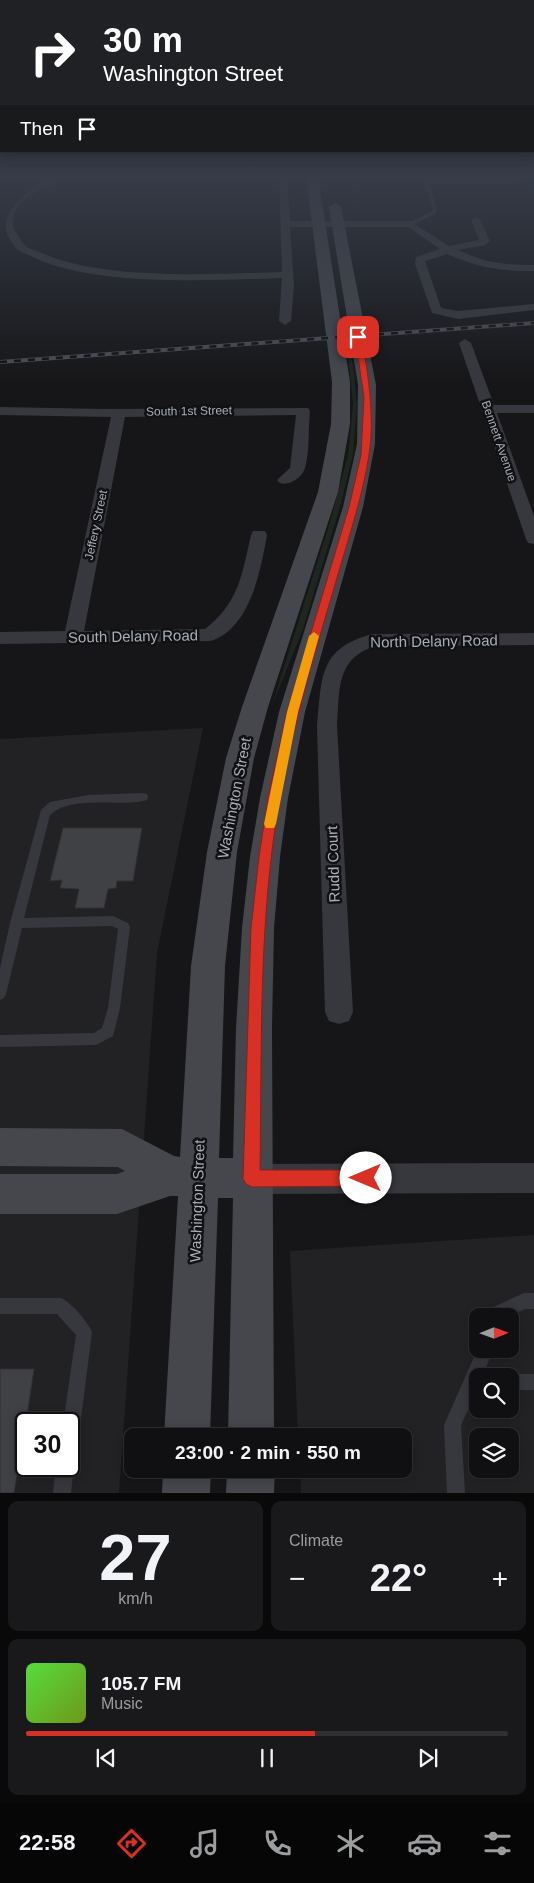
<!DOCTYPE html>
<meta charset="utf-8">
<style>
body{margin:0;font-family:Helvetica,sans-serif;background:#19191b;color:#f1f3f6;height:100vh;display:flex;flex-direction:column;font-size:19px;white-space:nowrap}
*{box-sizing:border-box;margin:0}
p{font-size:16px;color:#9c9d9f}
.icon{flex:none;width:28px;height:28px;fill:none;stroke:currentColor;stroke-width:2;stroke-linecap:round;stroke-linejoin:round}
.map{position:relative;height:1493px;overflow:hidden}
.side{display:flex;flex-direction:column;gap:8px;padding:8px;background:#09090a;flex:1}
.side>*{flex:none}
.guide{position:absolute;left:0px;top:0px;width:535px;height:152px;box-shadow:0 2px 12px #0003,0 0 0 1px #303032;background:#202124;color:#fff;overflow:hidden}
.needle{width:32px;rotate:89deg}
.controls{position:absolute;left:469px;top:1308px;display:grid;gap:10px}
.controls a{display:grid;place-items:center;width:50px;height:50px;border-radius:10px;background:#101012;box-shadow:0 2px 12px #0003,0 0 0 1px #303032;font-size:25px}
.speed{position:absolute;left:15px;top:1412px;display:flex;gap:10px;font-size:25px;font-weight:700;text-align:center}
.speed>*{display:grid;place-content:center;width:65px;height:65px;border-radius:50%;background:#101012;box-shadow:0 2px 12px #0003,0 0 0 1px #303032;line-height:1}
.speed .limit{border:2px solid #111;border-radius:8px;background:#fff;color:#111}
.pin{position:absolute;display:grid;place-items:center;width:42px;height:42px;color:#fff;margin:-21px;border-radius:10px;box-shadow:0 2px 8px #0006}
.me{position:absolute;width:55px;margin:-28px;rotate:270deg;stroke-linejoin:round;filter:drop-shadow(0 0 4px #0008)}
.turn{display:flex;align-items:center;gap:18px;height:105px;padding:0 20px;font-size:22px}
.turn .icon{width:65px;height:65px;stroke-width:2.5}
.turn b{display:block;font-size:35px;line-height:42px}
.then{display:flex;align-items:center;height:48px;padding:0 20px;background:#0003;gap:10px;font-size:19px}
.big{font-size:38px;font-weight:600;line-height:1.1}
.side .tile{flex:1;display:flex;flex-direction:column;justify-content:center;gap:8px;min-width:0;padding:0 18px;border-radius:10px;background:#19191b}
.side .dial{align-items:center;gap:0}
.dial b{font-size:65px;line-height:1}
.song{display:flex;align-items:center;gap:15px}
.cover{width:60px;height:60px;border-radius:8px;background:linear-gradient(135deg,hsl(110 70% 55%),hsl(80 70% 35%))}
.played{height:5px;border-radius:2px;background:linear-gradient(90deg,#d93025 60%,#303032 60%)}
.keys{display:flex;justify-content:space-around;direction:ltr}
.heat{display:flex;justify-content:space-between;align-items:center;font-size:28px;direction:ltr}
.side .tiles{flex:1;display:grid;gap:8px;grid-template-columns:1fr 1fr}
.tile:last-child{grid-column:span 2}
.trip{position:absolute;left:124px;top:1428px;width:288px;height:50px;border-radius:10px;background:#101012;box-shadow:0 2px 12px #0003,0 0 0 1px #303032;font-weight:600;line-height:50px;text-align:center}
.tab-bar{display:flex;height:80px;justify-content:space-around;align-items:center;background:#060607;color:#9c9d9f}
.tab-bar .icon{width:35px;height:35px}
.tab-bar .on{color:#d93025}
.tab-bar b{font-size:22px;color:#f1f3f6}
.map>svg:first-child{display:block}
.built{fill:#222225;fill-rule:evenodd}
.green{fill:#1e261f}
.building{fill:#404145;stroke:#303034}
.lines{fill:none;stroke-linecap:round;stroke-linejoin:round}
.path{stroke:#3d3f44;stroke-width:1;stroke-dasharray:1 2;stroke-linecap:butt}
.lane{fill:#37383d;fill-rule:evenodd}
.street{fill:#37383d;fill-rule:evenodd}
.secondary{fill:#45474d;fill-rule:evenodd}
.rail-casing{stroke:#4a4c52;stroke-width:4}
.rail{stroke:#111113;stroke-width:2.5;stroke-dasharray:7;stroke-linecap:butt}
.route{fill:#d93025;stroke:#8d1f18}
.slow{fill:#f59e0b}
.labels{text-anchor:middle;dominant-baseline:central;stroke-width:5;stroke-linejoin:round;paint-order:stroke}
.far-street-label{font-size:12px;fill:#a8adb8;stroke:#111113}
.street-label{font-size:15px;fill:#a8adb8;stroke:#111113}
</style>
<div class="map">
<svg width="534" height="1493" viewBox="0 0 534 1493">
<rect width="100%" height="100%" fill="#161618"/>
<!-- built -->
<g class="built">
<path d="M203 728 157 953 119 1493H0V739ZM26 1424H69V1466H26Z"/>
<path d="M534 1235V1493H301L300 1469H402V1436H298L290 1251ZM478 1316H510V1349H478ZM478 1376H510V1409H478ZM478 1436H510V1469H478Z"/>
</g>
<!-- green -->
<polygon class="green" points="343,307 354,372 357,405 353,455 340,507 303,629 271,708 330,522 348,455 353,404"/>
<!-- building -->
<g class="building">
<polygon points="63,828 142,828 133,881 117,881 116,888 108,889 104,908 75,908 79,889 60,888 62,880 50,881"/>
<polygon points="0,1369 34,1369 24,1436 26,1436 26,1458 20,1458 14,1493 0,1493"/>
</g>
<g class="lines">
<!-- path -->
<polyline class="path" points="352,176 360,212"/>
<!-- lane -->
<g class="lane">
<polygon points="422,176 426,176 428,182 512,181 509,176 513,176 517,182 429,184 437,209 435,214 412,225 408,225 408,223 431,212 433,209"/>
<path d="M143 793 147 794 148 797 147 800C119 808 73 794 50 815L24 918 113 916 128 923 130 927 120 1008 113 1036 96 1045 0 1047V1035L94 1033 102 1028 108 1008 118 929 112 926 22 928 6 994 4 998 0 1000V968L10 923 41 810 50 802 88 795Z"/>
<polygon points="524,1293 534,1293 534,1309 525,1309 510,1316 485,1316 487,1310"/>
<path d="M0 1298H61C72 1303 87 1321 92 1332L78 1442 75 1448 69 1450V1424H63L76 1335 57 1314H0Z"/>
<polygon points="478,1348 493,1349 483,1376 478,1376 478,1388 461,1425 465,1493 447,1493 444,1425"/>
<polygon points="510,1374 534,1374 534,1390 510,1390 510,1376 504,1376"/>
<polygon points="69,1459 71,1460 74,1466 71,1493 53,1493 56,1466 69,1466"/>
</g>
<!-- street -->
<g class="street">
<path d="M52 176H63C48 190 16 195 13 220 12 227 15 231 19 237 21 240 23 244 26 246 29 249 35 250 40 252 101 281 213 274 282 272L279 176H287L290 221H410L449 246 479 240 471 220 476 217 479 218 490 241 485 245 458 250C486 263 504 265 534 265V271C498 271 480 268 447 254L425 261 441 308 458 311 534 304V310L458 319 432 313 415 264 416 257 440 249 408 227H290L294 286 291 321 285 325 279 321 282 278C213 280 97 287 35 258 29 255 22 253 18 250 13 246 10 239 7 234 0 209 35 185 52 176Z"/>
<polygon points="465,339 471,343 494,405 534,405 534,413 497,413 534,516 534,544 528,543 526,539 459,343"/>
<path d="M0 407 103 409 308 408 310 411C308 429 310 450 305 468 302 478 289 486 280 483L277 480 290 468 296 415 125 417 84 631 205 629C239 603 242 574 251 535L253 531H265L267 535C261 569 250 630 210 641L0 644V632L65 631 111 417 0 415Z"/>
<path d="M534 633V645L375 646C335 659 340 691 337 726L353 1012 349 1021 339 1024 329 1021 325 1012 317 726C322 678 318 648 373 634Z"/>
<polygon points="534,1163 534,1193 252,1194 241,1190 237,1179 241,1168 252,1164"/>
</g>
<!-- secondary -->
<g class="secondary">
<polygon points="306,176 318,176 350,382 350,424 338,492 268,707 254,758 237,852 225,966 219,1158 233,1158 236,1028 242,928 250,857 260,798 279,712 343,507 357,444 358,385 329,207 335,203 341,207 376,385 375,444 363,507 305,712 288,798 280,857 274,928 272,1028 274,1436 228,1436 233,1198 218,1198 210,1436 164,1436 178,1196 170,1196 117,1214 0,1214 0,1174 117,1174 125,1171 118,1167 0,1166 0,1128 122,1129 174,1156 180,1157 191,966 207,852 226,758 242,707 318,492 331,424 332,382"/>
<polygon points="163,1469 211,1469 210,1493 162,1493"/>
<polygon points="227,1469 275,1469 274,1493 226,1493"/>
</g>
<!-- rail casing -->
<g class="rail-casing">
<polyline id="rail" points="0,362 534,323"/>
</g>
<!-- rail -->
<use href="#rail" class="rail"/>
</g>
<!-- sky -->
<linearGradient id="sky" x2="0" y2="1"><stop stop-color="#0c0c0d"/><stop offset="0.46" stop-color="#363c48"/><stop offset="1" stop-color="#363c48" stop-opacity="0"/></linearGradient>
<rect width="534" height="385" fill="url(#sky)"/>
<!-- route -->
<path class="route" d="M358 335 362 337C368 376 375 416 369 455 363 494 350 533 339 571 317 646 294 720 280 797 258 920 262 1046 260 1170H366L372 1172 374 1178 372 1184 366 1186 252 1187 246 1184 243 1179 251 928 259 857 268 798 287 712 349 507 361 455 364 397 355 337Z"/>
<!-- slow -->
<polygon class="slow" points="314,632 319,636 298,712 276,824 274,828 266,828 264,824 287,712 309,636"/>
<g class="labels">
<!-- far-street labels -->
<g class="far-street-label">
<text transform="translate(189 411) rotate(-1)">South 1st Street</text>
<text transform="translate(499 441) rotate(71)">Bennett Avenue</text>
<text transform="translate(96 525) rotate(-78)">Jeffery Street</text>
</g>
<!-- street labels -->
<g class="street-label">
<text transform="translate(133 636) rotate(-1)">South Delany Road</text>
<text transform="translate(434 641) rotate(-1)">North Delany Road</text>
<text transform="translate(234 798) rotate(-79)">Washington Street</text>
<text transform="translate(333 864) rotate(-92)">Rudd Court</text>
<text transform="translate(197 1201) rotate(-88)">Washington Street</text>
</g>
</g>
</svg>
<div class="controls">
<a><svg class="needle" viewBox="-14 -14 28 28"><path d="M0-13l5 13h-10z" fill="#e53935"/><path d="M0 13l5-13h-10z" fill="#9c9d9f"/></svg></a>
<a><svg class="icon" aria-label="search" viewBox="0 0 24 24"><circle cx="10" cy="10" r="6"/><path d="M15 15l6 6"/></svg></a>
<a><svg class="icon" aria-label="layers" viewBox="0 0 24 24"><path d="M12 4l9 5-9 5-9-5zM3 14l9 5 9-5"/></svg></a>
</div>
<div class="speed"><div class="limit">30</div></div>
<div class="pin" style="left:358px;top:337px;background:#d93025"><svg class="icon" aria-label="arrive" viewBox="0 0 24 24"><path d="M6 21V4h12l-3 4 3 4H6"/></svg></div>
<svg class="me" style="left:366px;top:1178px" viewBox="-20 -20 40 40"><circle r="19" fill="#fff"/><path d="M0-13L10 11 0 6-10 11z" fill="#d93025"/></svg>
<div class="trip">23:00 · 2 min · 550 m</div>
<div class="guide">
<div class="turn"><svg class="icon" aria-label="right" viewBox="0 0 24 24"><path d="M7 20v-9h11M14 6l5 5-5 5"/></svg><div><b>30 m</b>Washington Street</div></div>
<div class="then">Then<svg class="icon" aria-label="arrive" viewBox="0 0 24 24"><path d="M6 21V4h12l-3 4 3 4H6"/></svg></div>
</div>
</div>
<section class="side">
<div class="tiles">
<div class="tile dial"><b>27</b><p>km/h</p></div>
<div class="tile"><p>Climate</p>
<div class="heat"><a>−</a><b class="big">22°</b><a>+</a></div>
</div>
<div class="tile">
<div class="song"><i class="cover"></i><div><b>105.7 FM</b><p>Music</p></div></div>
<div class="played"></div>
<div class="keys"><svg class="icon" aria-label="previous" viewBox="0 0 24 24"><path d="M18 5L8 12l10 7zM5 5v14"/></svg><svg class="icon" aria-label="pause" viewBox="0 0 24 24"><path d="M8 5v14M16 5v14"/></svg><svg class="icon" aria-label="next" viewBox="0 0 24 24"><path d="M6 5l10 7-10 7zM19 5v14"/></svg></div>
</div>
</div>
</section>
<nav class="tab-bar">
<b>22:58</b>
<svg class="icon on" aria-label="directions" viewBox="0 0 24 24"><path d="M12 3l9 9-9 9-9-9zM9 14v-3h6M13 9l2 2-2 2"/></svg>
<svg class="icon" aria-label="music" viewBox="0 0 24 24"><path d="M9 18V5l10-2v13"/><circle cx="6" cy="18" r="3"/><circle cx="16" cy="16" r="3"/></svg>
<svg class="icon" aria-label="phone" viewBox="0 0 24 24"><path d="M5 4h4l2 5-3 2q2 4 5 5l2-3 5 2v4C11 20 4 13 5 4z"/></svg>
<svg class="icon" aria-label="climate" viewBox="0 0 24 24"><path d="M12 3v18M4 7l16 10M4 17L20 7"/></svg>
<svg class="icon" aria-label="car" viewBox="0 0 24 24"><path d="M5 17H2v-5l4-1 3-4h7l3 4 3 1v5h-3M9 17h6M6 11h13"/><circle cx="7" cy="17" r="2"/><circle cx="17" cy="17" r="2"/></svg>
<svg class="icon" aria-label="filters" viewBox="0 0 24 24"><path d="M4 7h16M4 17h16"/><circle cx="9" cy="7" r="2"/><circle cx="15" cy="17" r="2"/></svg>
</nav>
